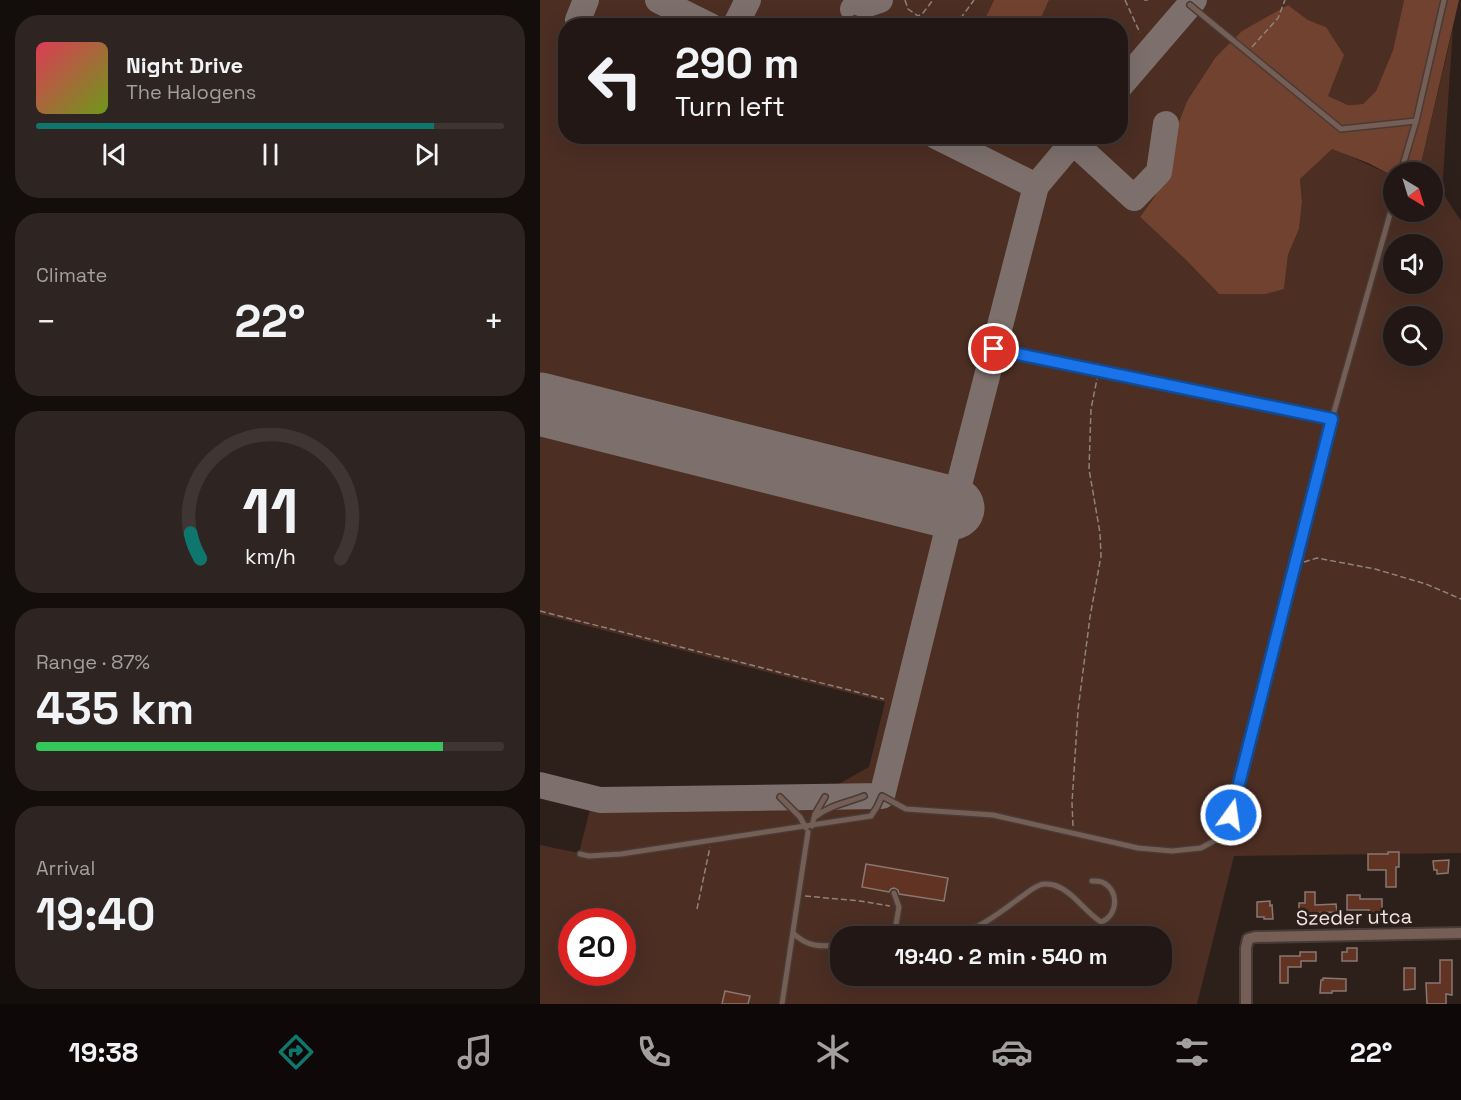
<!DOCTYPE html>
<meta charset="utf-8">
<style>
body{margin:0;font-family:"Space Grotesk",sans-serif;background:#2e2422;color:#f1f3f6;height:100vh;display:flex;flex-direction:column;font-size:22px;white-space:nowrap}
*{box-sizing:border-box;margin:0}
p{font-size:20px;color:#a29fa0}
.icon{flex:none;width:33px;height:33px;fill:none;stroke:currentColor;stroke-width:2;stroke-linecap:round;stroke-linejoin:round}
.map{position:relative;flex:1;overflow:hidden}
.side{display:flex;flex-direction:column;gap:15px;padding:15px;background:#130d0b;width:540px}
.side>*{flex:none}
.hud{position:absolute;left:18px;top:18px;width:570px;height:126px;border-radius:24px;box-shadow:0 6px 24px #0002,0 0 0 2px #3f3634;background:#221714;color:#f1f3f6;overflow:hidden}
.needle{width:39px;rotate:142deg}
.fabs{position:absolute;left:843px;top:162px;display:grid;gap:12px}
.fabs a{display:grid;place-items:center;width:60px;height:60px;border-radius:50%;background:#221714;box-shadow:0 6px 24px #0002,0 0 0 2px #3f3634;font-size:30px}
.speed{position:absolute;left:18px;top:908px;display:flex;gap:12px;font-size:30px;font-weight:700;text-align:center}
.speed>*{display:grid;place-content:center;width:78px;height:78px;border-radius:50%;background:#221714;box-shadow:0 6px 24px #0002,0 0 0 2px #3f3634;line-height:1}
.speed .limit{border:9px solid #d22;background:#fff;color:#111}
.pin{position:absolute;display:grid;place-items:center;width:51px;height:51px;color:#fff;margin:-26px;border:3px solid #fff;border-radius:50%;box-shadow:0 2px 6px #0007}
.me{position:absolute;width:66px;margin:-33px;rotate:14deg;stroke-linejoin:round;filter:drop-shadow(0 0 4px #0008)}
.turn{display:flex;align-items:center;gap:21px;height:126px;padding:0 18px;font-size:27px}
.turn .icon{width:78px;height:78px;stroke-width:2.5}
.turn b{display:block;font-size:42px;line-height:51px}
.big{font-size:45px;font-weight:700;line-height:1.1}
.side .tile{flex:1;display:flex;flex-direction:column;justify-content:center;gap:9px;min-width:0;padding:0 21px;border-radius:24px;background:#2e2422}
.side .dial{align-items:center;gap:0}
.dial svg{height:156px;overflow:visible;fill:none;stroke:#3f3634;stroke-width:7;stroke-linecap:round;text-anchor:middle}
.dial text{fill:#f1f3f6;stroke:none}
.song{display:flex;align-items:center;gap:18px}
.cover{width:72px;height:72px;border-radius:9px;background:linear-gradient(135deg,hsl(350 70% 55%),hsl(80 70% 35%))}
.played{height:6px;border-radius:3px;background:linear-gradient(90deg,#0f766e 85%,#3f3634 85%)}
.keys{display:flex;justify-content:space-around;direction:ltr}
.heat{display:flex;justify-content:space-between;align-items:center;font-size:33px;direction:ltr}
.charge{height:9px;border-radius:4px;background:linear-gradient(90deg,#34c759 87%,#3f3634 0)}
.trip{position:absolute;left:290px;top:926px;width:342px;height:60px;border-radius:24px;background:#221714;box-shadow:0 6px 24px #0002,0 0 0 2px #3f3634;font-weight:700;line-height:60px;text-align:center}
.dock{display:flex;height:96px;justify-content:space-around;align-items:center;background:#0e0908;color:#a29fa0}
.dock .icon{width:42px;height:42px}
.dock .active{color:#0f766e}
.dock b{font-size:27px;color:#f1f3f6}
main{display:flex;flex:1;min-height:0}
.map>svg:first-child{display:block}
.green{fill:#4c2e23;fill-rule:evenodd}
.forest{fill:#724230}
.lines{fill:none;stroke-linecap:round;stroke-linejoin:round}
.taxiway{stroke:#7d706c;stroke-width:26}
.runway{stroke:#7d706c;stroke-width:63}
.building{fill:#613322;stroke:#897771;stroke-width:1.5}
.service-casing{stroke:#483b36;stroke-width:8}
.minor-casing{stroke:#483b36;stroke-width:14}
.path{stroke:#8e827e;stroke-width:1.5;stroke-dasharray:6 3;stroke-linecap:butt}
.service{stroke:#745e55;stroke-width:5}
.minor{stroke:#745e55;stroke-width:10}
.route-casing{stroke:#114b97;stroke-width:15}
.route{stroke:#1a73e8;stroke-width:10}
.labels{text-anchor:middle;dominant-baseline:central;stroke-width:6;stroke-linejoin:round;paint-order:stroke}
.street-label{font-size:20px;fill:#f1e7e3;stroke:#2d1f1a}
</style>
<main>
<section class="side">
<div class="tile">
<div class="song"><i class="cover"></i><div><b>Night Drive</b><p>The Halogens</p></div></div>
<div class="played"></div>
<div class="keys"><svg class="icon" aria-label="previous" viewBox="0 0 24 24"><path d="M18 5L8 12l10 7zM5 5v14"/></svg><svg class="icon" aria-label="pause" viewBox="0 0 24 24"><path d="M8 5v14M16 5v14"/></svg><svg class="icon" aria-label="next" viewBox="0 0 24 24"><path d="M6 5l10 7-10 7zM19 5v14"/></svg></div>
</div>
<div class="tile"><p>Climate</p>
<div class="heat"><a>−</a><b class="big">22°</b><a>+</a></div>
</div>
<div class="tile dial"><svg viewBox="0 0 100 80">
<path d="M14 69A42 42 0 1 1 86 69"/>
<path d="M14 69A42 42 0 0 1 9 56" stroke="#0f766e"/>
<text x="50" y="56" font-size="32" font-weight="700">11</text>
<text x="50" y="72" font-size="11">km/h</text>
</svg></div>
<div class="tile"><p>Range · 87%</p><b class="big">435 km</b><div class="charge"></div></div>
<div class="tile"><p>Arrival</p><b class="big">19:40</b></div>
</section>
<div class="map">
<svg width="921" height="1004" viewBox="0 0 921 1004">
<rect width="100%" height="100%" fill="#2d1f1a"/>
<!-- green -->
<path class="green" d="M0 0H454L442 25 26 26V136H580V26L498 25 509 0H864L853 50 836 91 823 104 808 105 788 96 786 27 768 20 748 5 728 17 675 58 647 101 634 135 615 196 600 217 645 259 679 294 744 289 748 255 759 229 762 202 760 179 792 148 853 176 854 212H892V172H879L913 28 902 192 921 221V853L694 856 657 1004H0V845L39 853 52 801 0 787V779L47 790 297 785 329 767 345 702 0 614ZM854 244H892V284H854ZM854 316H892V356H854ZM32 921H82V972H32ZM300 936H621V975H300Z"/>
<!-- forest -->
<g class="forest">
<polygon points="454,0 509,0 498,25 442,25"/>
<polygon points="864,0 919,0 879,172 854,172 853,176 828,163 792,149 760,179 762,202 759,229 748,255 744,289 725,294 679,294 645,259 600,217 615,196 634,135 647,101 675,58 702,31 748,5 768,20 786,27 804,55 788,96 808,105 823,104 836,91 853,50"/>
</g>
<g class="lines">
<!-- taxiway -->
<g class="taxiway">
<polyline points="118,0 170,26"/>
<polyline points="313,9 340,0"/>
<polyline points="40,26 38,20 46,0"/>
<polyline points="195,26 208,0"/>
<polyline points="580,86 654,0"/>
<polyline points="396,136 496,186"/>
<polyline points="533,142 594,198 619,172 626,124"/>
<polyline points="0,785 60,800 342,796 413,508 496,186 538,136"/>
</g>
<!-- runway -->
<polyline class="runway" points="0,404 413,508"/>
</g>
<!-- building -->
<g class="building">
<polygon points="848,852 859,852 859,867 856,867 856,887 846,887 846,870 828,870 828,854 848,854"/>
<polygon points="909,860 908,873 897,874 897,870 894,870 893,861"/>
<polygon points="326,864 408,878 404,901 359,894 358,890 354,888 351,889 349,892 322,887"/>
<polygon points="765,892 775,892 775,905 796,904 797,912 765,913 765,911 759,911 759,903 765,903"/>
<polygon points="807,895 820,895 820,899 842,899 842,919 831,919 831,915 829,915 829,910 807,910"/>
<polygon points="730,901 730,906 732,905 733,919 724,919 724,917 717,917 717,902"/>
<polygon points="807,948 817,948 817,961 802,961 802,952 807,952"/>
<polygon points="760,952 776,952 776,961 761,961 761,967 748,967 748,983 740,983 740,956 760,956"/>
<polygon points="900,960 912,960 912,995 906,994 906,1004 887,1004 886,983 900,983"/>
<polygon points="864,968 875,968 875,989 864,990"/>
<polygon points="783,978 806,979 806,991 792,991 792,993 780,993 781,980 783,980"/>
<polygon points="185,991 210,996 208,1004 182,1004"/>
</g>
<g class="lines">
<!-- service casing -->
<g class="service-casing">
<g id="service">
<polyline points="650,5 801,129 876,121"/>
<polyline points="315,19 326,26"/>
<polyline points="861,172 876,121 904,0"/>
<polyline points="454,349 792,419"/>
<polyline points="240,797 260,817 266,828"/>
<path d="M275 817C290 805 307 803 324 796"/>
<polyline points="272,826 275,814 285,797"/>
<polyline points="40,854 49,856 81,854 331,816 337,807 342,796 366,809 453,815 598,848 632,851 661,848 674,841 691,815 792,419 854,200"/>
<path d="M253 933C267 947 281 947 300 945"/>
<polyline points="354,936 359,907 354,893"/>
<path d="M393 936C407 934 422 934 434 928 452 920 468 906 484 895 489 891 495 887 500 885 504 883 509 884 514 885 533 891 544 911 561 922 578 916 580 890 562 882 559 881 556 881 552 881"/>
<polyline points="242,1004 268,832"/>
</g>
</g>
<!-- minor casing -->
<g class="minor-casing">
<polyline id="minor" points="706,1004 706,948 708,939 715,937 921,933"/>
</g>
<!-- path -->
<g class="path">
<polyline points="365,0 368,9 378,16 383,13 393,0"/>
<polyline points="585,0 600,33"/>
<polyline points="604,0 608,0"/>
<polyline points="415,26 434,0"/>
<polyline points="712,47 738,18 745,0"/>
<polyline points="764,562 777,558 835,569 886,584 921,599"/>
<polyline points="0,611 344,699"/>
<polyline points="533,826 532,803 538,710 550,617 561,556 560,533 549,469 551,409 557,379"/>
<polyline points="265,896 320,901 350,906"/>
<polyline points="157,909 170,847"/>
</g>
<!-- service -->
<use href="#service" class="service"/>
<!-- minor -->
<use href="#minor" class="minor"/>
</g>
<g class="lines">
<!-- route casing -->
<g class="route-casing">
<polyline id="route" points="454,349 792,419 691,815"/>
</g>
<!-- route -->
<use href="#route" class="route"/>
</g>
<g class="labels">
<!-- street labels -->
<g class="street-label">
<text transform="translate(814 917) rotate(-1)">Szeder utca</text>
</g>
</g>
</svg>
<div class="fabs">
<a><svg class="needle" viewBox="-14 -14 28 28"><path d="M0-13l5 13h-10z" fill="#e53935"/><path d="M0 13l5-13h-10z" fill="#a29fa0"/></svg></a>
<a><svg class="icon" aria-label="sound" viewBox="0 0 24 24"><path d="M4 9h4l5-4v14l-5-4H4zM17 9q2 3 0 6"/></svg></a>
<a><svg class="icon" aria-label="search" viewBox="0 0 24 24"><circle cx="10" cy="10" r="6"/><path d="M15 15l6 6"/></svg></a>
</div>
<div class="speed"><div class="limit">20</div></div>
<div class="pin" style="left:454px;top:349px;background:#d93025"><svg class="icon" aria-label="arrive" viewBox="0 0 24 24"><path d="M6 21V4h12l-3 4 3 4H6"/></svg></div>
<svg class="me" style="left:691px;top:815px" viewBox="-20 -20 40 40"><circle r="17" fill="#1a73e8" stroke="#fff" stroke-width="3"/><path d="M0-11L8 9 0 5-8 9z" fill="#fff"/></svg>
<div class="trip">19:40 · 2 min · 540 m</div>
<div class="hud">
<div class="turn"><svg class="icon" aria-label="left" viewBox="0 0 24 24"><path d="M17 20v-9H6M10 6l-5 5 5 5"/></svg><div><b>290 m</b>Turn left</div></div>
</div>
</div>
</main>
<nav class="dock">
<b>19:38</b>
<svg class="icon active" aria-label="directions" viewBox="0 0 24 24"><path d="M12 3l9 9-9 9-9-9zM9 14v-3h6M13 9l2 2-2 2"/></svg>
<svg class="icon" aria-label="music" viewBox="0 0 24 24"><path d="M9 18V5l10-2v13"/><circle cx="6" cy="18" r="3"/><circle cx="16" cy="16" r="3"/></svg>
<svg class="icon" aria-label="phone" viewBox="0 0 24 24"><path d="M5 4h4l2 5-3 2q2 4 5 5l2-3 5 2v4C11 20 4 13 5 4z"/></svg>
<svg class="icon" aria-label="climate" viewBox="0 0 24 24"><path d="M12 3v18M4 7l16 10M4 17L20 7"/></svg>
<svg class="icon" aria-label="car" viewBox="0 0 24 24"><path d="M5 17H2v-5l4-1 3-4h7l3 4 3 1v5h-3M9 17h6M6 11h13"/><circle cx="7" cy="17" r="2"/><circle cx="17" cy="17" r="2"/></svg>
<svg class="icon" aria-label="filters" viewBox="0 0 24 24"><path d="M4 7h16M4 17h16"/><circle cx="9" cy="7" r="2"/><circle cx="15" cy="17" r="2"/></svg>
<b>22°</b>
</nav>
